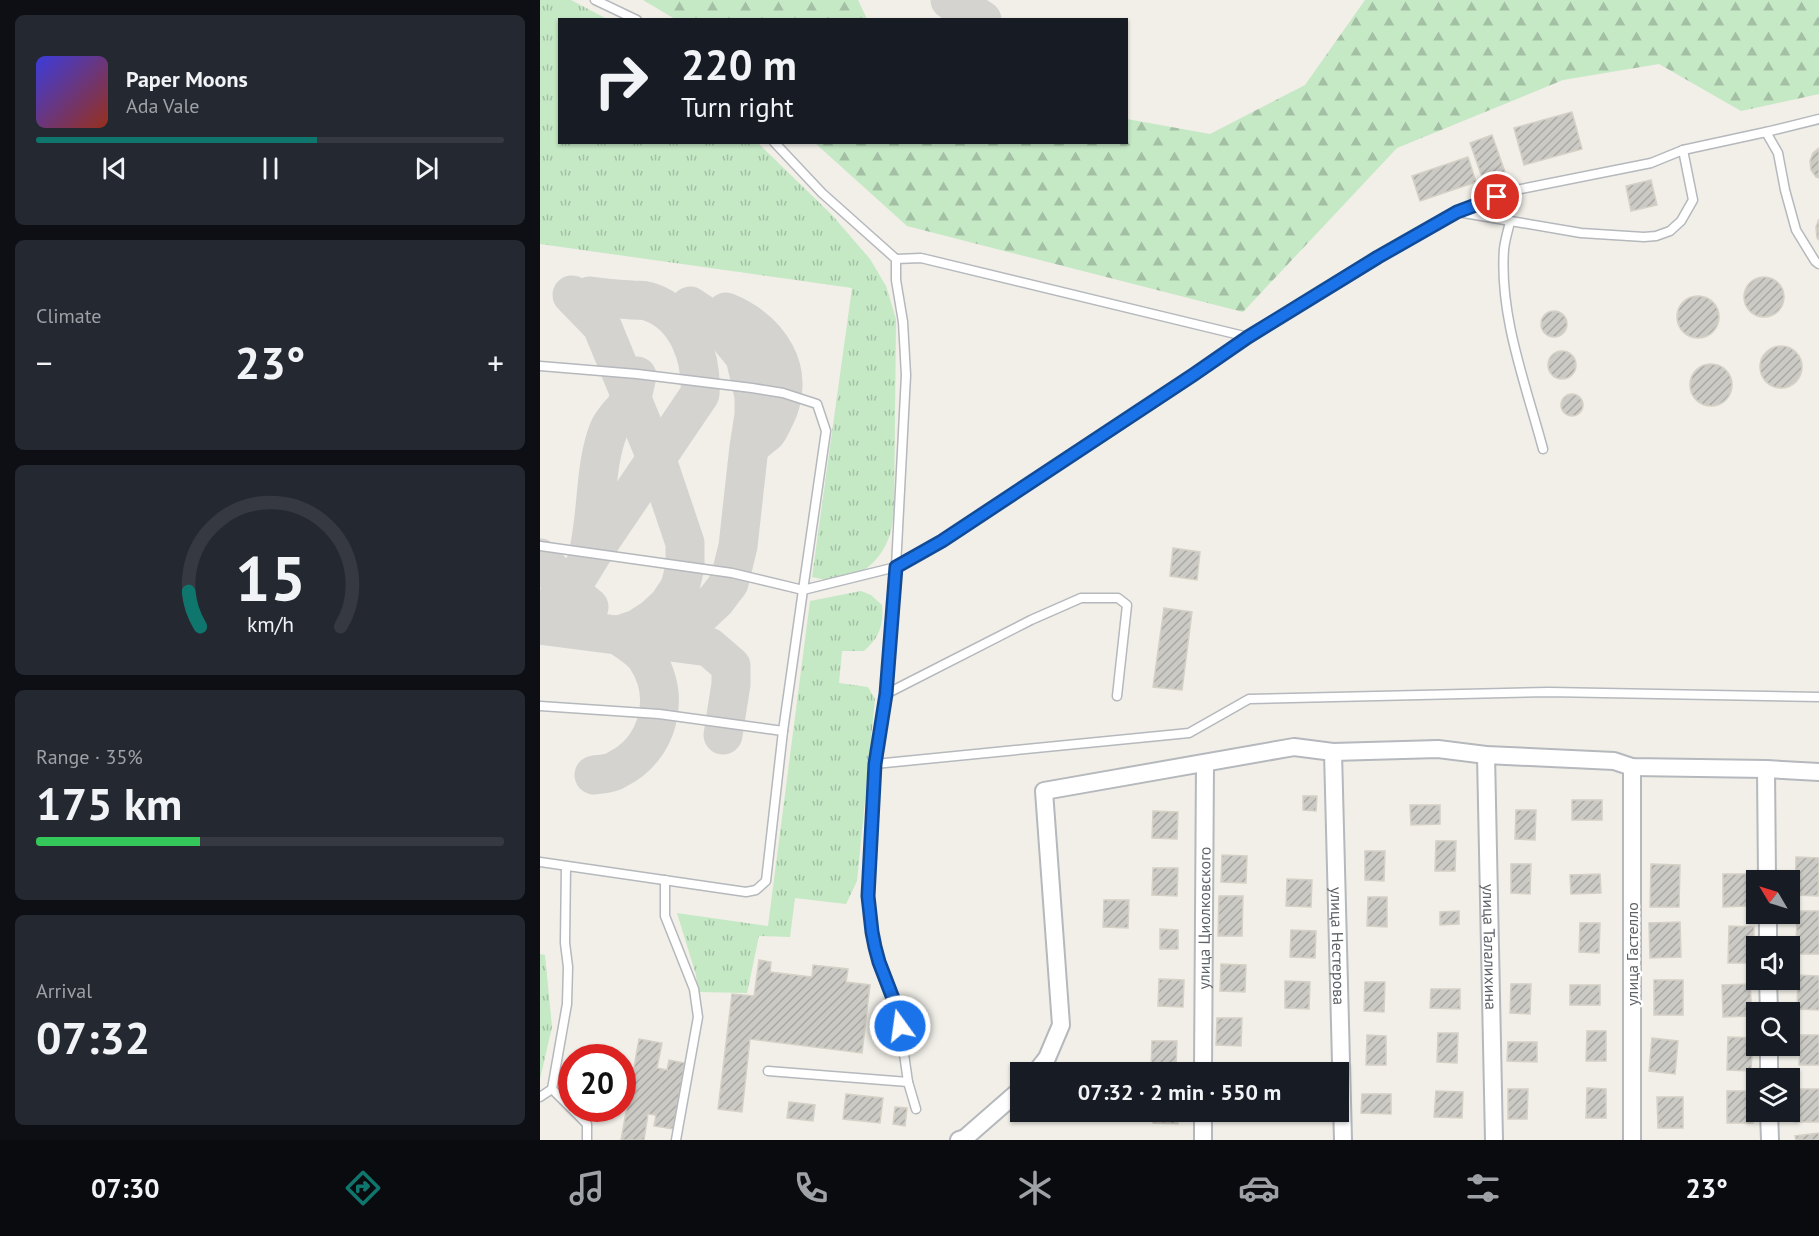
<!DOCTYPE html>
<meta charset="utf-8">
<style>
body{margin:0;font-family:"PT Sans",sans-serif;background:#242831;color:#f1f3f6;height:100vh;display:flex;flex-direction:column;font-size:22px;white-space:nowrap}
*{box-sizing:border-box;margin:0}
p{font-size:20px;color:#9ea1a6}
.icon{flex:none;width:33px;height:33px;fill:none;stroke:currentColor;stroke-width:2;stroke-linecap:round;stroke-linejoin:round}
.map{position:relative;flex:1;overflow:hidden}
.side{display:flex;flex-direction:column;gap:15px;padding:15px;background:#0d0f14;width:540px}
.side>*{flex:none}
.banner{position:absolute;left:18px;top:18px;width:570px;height:126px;border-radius:0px;box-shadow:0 2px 4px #0004;background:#171b24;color:#f1f3f6;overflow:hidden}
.needle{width:39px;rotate:308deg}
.controls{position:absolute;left:1206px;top:870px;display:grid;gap:12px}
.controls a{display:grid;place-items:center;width:54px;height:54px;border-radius:0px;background:#171b24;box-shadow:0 2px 4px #0004;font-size:30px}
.speed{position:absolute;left:18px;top:1044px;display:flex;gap:12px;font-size:30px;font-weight:700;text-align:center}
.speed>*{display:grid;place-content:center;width:78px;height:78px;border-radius:50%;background:#171b24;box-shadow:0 2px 4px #0004;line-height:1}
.speed .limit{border:9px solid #d22;background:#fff;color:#111}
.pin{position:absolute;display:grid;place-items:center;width:51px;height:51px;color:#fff;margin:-26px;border:3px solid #fff;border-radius:50%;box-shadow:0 2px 6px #0007}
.me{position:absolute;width:66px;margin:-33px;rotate:346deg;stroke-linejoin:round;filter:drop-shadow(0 0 4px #0008)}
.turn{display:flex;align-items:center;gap:21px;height:126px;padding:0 24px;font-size:27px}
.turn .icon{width:78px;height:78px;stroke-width:2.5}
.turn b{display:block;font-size:42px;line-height:51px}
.big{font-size:45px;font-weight:600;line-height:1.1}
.side .tile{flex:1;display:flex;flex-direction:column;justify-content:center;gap:9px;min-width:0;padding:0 21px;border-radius:9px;background:#242831}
.side .dial{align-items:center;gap:0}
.dial svg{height:156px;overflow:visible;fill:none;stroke:#363941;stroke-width:7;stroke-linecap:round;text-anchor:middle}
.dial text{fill:#f1f3f6;stroke:none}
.song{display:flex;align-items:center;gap:18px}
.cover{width:72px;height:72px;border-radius:9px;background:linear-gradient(135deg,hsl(240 70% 55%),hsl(10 70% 35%))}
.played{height:6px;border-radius:3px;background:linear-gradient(90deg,#0f766e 60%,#363941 60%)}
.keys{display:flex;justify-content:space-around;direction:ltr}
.heat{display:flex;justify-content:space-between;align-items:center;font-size:33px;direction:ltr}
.charge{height:9px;border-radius:4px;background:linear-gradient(90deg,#34c759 35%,#363941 0)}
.trip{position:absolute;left:470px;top:1062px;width:339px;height:60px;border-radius:0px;background:#171b24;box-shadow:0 2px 4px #0004;font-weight:600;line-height:60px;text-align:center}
.tab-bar{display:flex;height:96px;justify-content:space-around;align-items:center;background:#090b0e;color:#9ea1a6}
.tab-bar .icon{width:42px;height:42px}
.tab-bar .selected{color:#0f766e}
.tab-bar b{font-size:27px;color:#f1f3f6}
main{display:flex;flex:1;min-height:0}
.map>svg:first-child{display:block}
.grass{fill:url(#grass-tufts)}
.forest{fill:url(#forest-firs)}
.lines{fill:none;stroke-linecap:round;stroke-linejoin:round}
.taxiway{stroke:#d4d3d0;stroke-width:39}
.building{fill:url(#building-hatch);stroke:#d6d1c6;stroke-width:1.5}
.service-casing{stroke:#b5b8bc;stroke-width:11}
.minor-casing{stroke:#b5b8bc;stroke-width:20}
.service{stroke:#fff;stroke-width:8}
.minor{stroke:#fff;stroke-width:16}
.route-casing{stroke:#114b97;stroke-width:15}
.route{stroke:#1a73e8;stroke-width:10}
.labels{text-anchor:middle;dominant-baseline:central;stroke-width:5;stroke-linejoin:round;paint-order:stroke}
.street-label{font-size:16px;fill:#5f6368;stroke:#fff}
</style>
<main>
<section class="side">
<div class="tile">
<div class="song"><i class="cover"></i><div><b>Paper Moons</b><p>Ada Vale</p></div></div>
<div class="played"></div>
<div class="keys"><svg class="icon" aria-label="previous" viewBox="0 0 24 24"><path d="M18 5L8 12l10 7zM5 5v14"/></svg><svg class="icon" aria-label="pause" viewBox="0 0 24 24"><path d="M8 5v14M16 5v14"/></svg><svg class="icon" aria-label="next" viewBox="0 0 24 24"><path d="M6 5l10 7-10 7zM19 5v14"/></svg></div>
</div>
<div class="tile"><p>Climate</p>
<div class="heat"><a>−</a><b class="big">23°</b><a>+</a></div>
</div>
<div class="tile dial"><svg viewBox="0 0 100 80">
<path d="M14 69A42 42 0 1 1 86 69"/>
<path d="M14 69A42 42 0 0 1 8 51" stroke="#0f766e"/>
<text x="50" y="56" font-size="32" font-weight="700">15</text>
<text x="50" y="72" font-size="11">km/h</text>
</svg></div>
<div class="tile"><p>Range · 35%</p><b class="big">175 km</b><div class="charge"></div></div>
<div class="tile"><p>Arrival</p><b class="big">07:32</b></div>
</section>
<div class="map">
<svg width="1279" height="1140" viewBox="0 0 1279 1140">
<defs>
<pattern id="grass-tufts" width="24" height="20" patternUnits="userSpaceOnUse" patternTransform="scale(1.5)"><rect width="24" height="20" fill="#c5e8c5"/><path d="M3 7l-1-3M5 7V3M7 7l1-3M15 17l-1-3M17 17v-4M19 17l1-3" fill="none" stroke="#a3c0a4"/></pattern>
<pattern id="forest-firs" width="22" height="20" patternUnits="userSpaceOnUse" patternTransform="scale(1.5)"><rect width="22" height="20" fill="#c5e8c5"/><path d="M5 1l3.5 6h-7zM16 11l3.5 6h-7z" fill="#a3c0a4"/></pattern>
<pattern id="building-hatch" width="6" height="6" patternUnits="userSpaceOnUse" patternTransform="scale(1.5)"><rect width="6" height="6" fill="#cccac5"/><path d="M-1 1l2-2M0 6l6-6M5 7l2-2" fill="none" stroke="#a9a8a4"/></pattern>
</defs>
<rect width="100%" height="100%" fill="#f1efe8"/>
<!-- grass -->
<g class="grass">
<path d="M0 0H31L67 19 20 20V142L218 143 292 215 330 259 346 286 356 319 354 511C353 519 352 527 350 534 342 560 319 581 291 580 285 580 278 578 272 577L312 288 0 244Z"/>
<path d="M321 591 331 595 342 605C344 625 339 638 324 651H302L299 683 328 687 335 699 317 881 306 904 255 898 250 937 219 936 207 993 158 992 156 975 137 913 228 926 270 601Z"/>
<polygon points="0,954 5,955 12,1027 0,1079"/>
</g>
<!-- forest -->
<g class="forest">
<polygon points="103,0 318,0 327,19 135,19"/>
<polygon points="825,0 1279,0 1279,94 1201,111 1119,64 1023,80 857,148 703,312 367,226 275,143 586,142 587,119 670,134 765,85"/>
</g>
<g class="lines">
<!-- taxiway -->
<g class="taxiway">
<polyline points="410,0 442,20"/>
<path d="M32 295 62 326 117 460 145 543V567L140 587 128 605 114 618 97 629 79 635C87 642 101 649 107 659 132 698 118 750 76 770 70 774 61 774 54 775"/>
<path d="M186 312C229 330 258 371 235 417 232 422 230 429 226 433 221 437 216 441 211 445"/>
<path d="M48 554C58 515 54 465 69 429 74 418 85 410 91 399 94 392 95 383 97 376"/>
<polyline points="0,558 29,591 49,607"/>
<path d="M0 612 20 600 29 591 53 552 160 394C162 358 148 315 110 302 105 300 97 300 92 300 78 299 64 298 50 296"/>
<polyline points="0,625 169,647 191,666 191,684 183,735"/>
<polyline points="100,633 118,632 160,615 176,600 189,583 198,546 209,447 214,415 214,396 205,357 179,325 150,306"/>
</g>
</g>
<!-- building -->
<g class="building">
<polygon points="1032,112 1042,149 984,165 974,128"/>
<polygon points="952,135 965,172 943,180 930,143"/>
<polygon points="1279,148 1279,178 1276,177 1271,170 1270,161 1273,153"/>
<polygon points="928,157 936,182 880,201 872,176"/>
<polygon points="1111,180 1117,205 1091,211 1086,186"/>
<polygon points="1279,219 1279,240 1277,238 1276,227"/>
<circle cx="1224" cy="297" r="20"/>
<circle cx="1158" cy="317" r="21"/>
<circle cx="1014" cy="324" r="13"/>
<circle cx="1241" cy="367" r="21"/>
<circle cx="1022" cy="365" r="14"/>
<circle cx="1171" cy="385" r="21"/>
<circle cx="1032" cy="405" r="11"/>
<polygon points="633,548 660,552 657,580 630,576"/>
<polygon points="624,608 652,612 642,690 613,687"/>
<polygon points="763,796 777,796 776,811 763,810"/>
<rect x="1032" y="800" width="30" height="20"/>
<polygon points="870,805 900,805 900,824 871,825"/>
<polygon points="976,810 996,810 995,840 975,839"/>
<polygon points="613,811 638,812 637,839 612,838"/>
<polygon points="896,841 916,841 915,871 895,871"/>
<polygon points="825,851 845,851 844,881 825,880"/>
<polygon points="682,855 707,856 706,883 681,882"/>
<polygon points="1256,857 1279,858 1278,896 1255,895"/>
<polygon points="971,864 991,864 990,894 971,893"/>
<polygon points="1111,864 1140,865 1139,907 1110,907"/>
<polygon points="613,868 638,868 637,896 612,895"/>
<polygon points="1060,874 1061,893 1031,894 1030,875"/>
<polygon points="1183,874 1211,874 1209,906 1183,907"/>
<polygon points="747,879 772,880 771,907 746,906"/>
<polygon points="679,896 703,896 702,936 678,936"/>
<polygon points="828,897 847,897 847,927 827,926"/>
<polygon points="564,900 589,900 588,928 563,927"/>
<polygon points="919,911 919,924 900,925 900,912"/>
<polygon points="1257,911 1279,911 1279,954 1256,954"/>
<polygon points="1140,922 1141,957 1110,958 1109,923"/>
<polygon points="1040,923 1060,923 1059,953 1039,952"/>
<polygon points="1189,926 1214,927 1213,963 1188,963"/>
<polygon points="620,929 638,930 638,949 620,949"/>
<polygon points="751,930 776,931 775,958 750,957"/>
<polygon points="219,960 231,962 230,972 272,977 273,965 308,969 306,982 330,985 322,1053 210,1039 202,1112 178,1109 192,994 214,996"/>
<polygon points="681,964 706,965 705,992 680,991"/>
<polygon points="1258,975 1279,976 1279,1010 1257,1009"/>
<polygon points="619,979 644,980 643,1007 618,1006"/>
<rect x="1114" y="980" width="29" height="35"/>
<polygon points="745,981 770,982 769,1009 745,1008"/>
<polygon points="825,982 845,982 844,1012 824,1011"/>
<polygon points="971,984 991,984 990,1014 970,1013"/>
<polygon points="1210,984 1212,1016 1183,1017 1182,985"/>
<rect x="1030" y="985" width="30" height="20"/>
<polygon points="891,989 920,989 920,1009 890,1008"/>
<polygon points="677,1018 702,1018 701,1046 676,1045"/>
<polygon points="1047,1031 1066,1031 1066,1061 1046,1061"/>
<polygon points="898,1033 918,1033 917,1063 897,1062"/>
<polygon points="827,1035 846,1036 846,1065 826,1065"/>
<polygon points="1260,1035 1279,1035 1279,1065 1259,1065"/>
<polygon points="1188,1037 1213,1038 1211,1071 1187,1070"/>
<polygon points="1112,1038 1138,1041 1135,1074 1109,1071"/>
<polygon points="99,1039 122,1043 117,1068 127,1070 129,1060 145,1063 133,1129 114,1126 116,1115 108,1114 104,1140 81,1140"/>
<polygon points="612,1041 637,1041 636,1068 611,1068"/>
<polygon points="968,1042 997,1042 997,1062 967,1061"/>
<polygon points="679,1068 704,1069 704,1072 679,1072"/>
<polygon points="1047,1088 1066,1089 1066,1118 1046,1118"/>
<polygon points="968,1089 988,1089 987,1119 968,1119"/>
<rect x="1255" y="1089" width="24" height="33"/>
<polygon points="896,1091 923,1092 922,1118 894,1117"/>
<polygon points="1187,1091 1214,1091 1213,1123 1187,1123"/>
<polygon points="306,1094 343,1098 340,1123 303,1119"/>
<polygon points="822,1094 851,1094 851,1114 821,1113"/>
<polygon points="1117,1097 1143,1097 1143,1128 1118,1128"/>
<polygon points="249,1102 275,1105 273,1121 247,1118"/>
<polygon points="355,1107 367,1108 365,1126 353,1124"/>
<polygon points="613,1112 638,1112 638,1124 613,1123"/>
<polygon points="755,1112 780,1112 780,1119 755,1118"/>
<polygon points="1279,1133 1279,1140 1256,1140 1255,1136"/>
</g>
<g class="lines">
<!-- service casing -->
<g class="service-casing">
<g id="service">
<polyline points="55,0 97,20"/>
<polyline points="1226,132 1238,153 1245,190 1256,230 1275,261 1279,264"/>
<polyline points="918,212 1041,233 1104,237 1116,236 1130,231 1141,221 1153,200 1143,150"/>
<path d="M970 222C968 230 965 240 964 249 959 316 986 385 1003 449"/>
<polyline points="356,259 381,258 708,337"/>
<polyline points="0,366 97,374 212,388 243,393 277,404 286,431 263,590 192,573 0,546"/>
<polyline points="346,694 491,620 541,598 578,598 587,605 577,696"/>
<polyline points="0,706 119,714 243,731"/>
<polyline points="335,764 649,733 709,699 1009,692 1279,697"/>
<polyline points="0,862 206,892 216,890 226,881 243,731 263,590 356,567 366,375 363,322 356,280 356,259 282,193 234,142"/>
<polyline points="125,880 125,916 154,989 158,1017 136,1140"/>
<polyline points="228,1071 368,1082"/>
<polyline points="12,1089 47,1124 47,1140"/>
<polyline points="0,1097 12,1089 27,1004 28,967 25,943 26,866"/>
<polyline points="376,1109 368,1082 360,1026 354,1001 339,962 332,932 328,896 335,764 346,694 356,567 402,541 653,375 708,337 856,245 917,212 976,190 1111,163 1143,150 1226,132 1279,119"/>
</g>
</g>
<!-- minor casing -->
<g class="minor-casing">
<g id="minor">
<path id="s1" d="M793 752 803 1140"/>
<path id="s2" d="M946 755 954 1140"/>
<polyline points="1226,769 1227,880"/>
<polyline points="1228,914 1228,946"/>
<polyline points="1228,980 1229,1012"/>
<polyline points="1229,1046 1229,1078"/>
<polyline points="496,1072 507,1058 521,1025 504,791 754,747 793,752 898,749 946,755 1074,761 1092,767 1226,769 1279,772"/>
<path id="s3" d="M663 1072 665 763"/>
<polyline points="1229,1112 1230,1140"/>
<polyline points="419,1140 425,1138 480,1090"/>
<polyline points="663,1140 663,1112"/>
<polyline points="1092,1140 1092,767"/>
</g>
</g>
<!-- service -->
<use href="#service" class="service"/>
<!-- minor -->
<use href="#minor" class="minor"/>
</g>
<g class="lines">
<!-- route casing -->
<g class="route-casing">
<polyline id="route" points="360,1026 354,1001 339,962 335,947 332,932 328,896 335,764 346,694 356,567 402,541 653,375 708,337 838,257 917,212 957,197"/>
</g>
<!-- route -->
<use href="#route" class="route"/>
</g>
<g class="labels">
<!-- street labels -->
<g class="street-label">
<text stroke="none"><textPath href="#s3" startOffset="154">улица Циолковского</textPath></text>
<text stroke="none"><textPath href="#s1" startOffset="194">улица Нестерова</textPath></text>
<text stroke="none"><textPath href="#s2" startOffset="192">улица Талалихина</textPath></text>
<text transform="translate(1092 954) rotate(-90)">улица Гастелло</text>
</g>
</g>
</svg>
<div class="controls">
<a><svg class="needle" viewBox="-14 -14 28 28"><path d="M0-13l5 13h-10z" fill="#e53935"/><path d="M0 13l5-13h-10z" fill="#9ea1a6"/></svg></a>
<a><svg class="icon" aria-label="sound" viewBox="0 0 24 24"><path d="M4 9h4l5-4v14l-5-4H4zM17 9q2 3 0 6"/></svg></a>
<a><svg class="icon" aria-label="search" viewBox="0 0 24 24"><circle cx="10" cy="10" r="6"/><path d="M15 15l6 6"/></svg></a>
<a><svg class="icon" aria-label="layers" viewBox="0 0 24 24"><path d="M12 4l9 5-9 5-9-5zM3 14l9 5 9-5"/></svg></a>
</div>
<div class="speed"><div class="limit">20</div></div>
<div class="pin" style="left:957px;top:197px;background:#d93025"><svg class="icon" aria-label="arrive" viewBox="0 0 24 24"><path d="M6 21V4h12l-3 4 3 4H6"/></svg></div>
<svg class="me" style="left:360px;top:1026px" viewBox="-20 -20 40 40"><circle r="17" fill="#1a73e8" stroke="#fff" stroke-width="3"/><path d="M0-11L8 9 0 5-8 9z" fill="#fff"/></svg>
<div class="trip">07:32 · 2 min · 550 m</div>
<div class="banner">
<div class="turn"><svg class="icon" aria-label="right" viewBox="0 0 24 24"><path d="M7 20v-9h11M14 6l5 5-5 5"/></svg><div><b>220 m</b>Turn right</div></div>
</div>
</div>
</main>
<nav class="tab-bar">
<b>07:30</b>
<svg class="icon selected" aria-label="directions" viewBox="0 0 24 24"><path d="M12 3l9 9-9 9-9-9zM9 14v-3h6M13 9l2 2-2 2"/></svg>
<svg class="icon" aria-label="music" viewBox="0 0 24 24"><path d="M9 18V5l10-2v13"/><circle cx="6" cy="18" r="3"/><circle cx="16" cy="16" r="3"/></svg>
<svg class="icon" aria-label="phone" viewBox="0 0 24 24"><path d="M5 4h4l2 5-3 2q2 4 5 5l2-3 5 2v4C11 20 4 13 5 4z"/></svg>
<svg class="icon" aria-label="climate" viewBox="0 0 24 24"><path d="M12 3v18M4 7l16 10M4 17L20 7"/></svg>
<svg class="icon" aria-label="car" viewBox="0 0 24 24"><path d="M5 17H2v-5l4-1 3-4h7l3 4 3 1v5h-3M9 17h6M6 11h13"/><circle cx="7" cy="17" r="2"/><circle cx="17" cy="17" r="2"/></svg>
<svg class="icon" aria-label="filters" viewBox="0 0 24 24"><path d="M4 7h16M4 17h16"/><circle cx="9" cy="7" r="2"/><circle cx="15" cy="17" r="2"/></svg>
<b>23°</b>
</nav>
